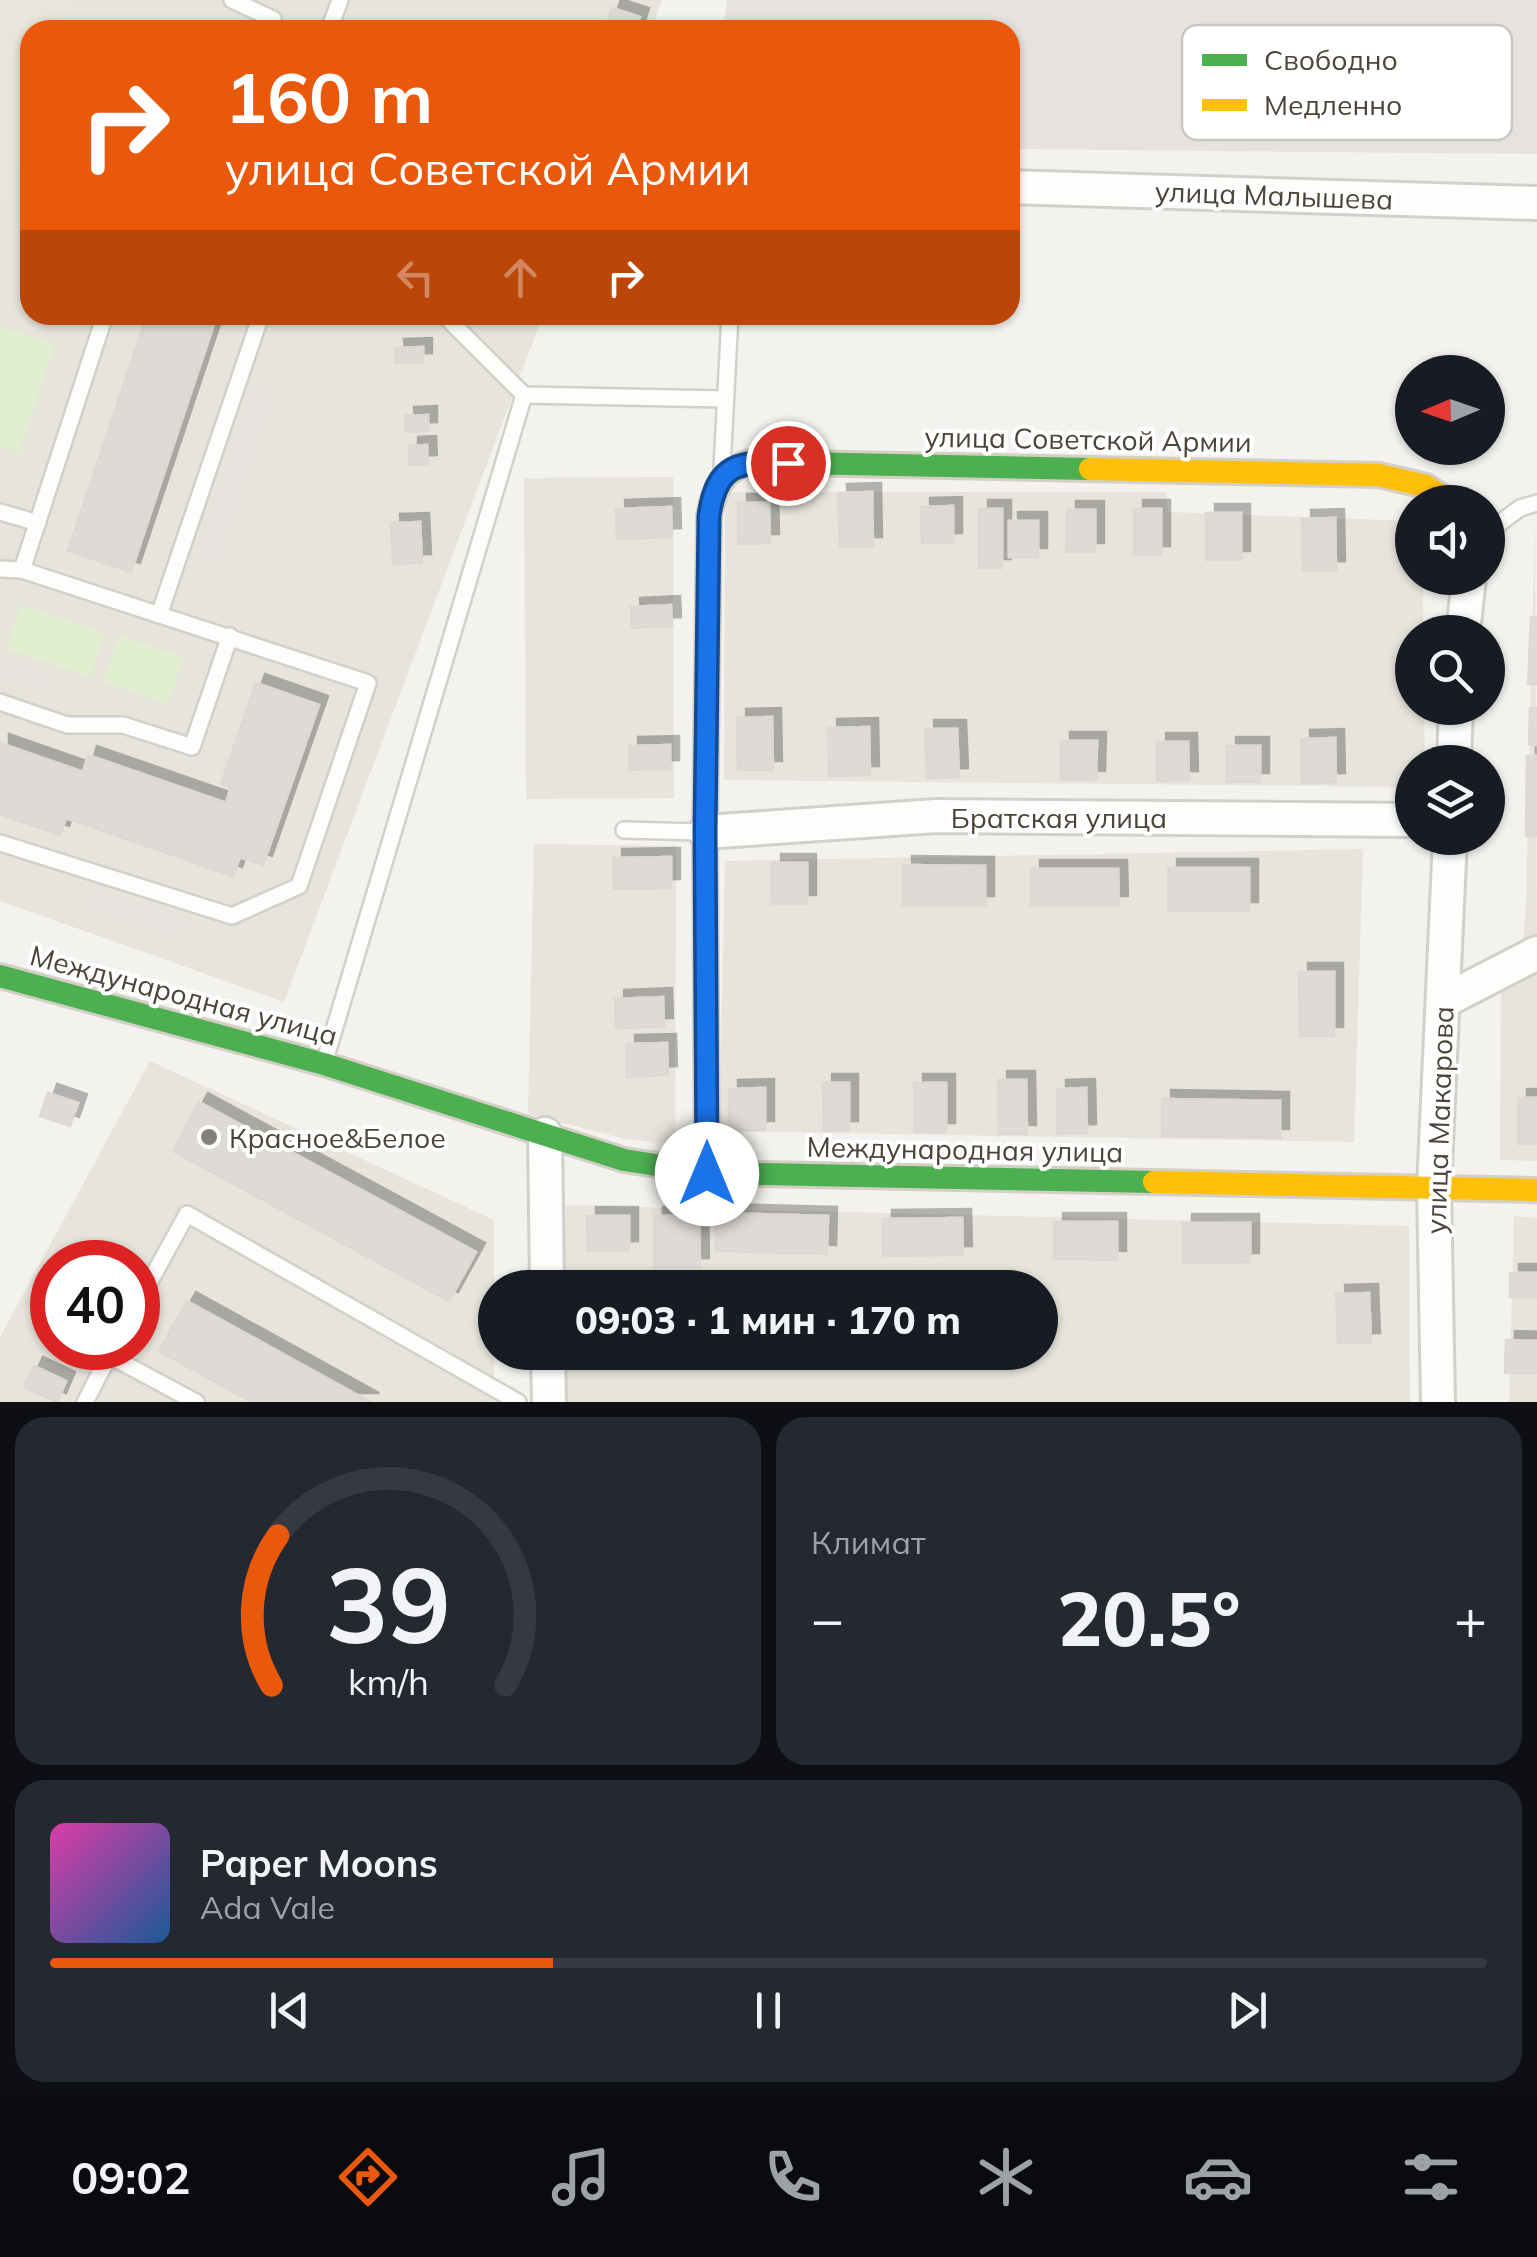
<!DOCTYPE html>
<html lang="ru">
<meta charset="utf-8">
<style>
body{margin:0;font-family:Mulish,sans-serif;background:#242831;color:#f1f3f6;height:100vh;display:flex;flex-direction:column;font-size:38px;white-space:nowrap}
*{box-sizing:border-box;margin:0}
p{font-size:32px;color:#9ea1a6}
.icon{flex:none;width:55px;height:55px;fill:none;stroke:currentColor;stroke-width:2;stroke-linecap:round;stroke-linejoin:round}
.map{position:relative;height:1402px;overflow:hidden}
.panel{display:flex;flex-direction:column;gap:15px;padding:15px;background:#0d0f14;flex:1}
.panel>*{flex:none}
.top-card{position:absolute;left:20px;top:20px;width:1000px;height:305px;border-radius:30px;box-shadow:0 2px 8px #0004;background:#ea580c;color:#fff;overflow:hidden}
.needle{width:65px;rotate:268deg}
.buttons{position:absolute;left:1395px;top:355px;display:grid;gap:20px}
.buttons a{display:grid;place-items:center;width:110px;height:110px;border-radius:50%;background:#171b24;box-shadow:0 2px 8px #0004;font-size:50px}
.speed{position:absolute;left:30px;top:1240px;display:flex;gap:20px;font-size:50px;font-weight:700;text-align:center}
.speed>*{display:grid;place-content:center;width:130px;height:130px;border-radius:50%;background:#171b24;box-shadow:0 2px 8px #0004;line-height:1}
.speed .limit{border:15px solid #d22;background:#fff;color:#111}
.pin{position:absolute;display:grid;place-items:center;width:85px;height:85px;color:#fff;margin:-42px;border:5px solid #fff;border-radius:50%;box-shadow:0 2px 10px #0007}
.me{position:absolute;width:110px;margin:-55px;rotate:0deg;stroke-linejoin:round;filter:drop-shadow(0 0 8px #0008)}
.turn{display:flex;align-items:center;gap:35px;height:210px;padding:0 40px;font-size:45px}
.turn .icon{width:130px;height:130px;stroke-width:2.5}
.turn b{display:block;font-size:70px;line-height:85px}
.lanes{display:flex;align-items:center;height:95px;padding:0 40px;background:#0003;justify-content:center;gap:50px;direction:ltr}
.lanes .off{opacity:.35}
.big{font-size:75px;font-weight:800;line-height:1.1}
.panel .widget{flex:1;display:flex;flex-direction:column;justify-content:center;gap:15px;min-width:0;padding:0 35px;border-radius:30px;background:#242831}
.panel .dial{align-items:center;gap:0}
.dial svg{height:260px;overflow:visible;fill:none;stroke:#363941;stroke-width:7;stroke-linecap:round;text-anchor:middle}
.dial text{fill:#f1f3f6;stroke:none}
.song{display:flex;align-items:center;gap:30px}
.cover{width:120px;height:120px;border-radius:15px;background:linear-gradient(135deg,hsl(320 70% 55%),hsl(210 70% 35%))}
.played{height:10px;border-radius:5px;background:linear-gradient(90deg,#ea580c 35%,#363941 35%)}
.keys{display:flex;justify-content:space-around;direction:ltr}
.heat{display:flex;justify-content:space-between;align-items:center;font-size:55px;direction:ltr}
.panel .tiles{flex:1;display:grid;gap:15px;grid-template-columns:1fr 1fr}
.widget:last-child{grid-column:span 2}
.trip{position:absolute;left:478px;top:1270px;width:580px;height:100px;border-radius:50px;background:#171b24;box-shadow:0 2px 8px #0004;font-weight:800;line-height:100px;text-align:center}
.dock{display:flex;height:160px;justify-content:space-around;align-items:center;background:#090b0e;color:#9ea1a6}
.dock .icon{width:70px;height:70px}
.dock .on{color:#ea580c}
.dock b{font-size:45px;color:#f1f3f6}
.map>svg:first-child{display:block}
.residential{fill:#e7e4dc;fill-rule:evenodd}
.industrial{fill:#e6e2de}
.education{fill:#eae5da}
.green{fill:#e1eecf}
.parking{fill:#e6e3df}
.building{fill:#dedbd6;stroke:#dcd9d4;stroke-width:2.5;filter:url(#shadow)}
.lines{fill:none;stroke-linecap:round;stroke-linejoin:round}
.lane-casing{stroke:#d2d0cb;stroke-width:20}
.street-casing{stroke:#d2d0cb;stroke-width:38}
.fast-casing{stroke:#d3cfc5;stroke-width:28}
.slow-casing{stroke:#d3cfc5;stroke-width:28}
.lane{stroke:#fdfdfc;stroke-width:15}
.street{stroke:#fdfdfc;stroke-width:32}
.fast{stroke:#4caf50;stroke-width:22}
.slow{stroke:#ffc107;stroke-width:22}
.route-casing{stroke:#114b97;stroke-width:25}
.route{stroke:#1a73e8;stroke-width:18}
.poi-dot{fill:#868178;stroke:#fff;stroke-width:4}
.labels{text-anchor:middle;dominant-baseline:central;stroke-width:8;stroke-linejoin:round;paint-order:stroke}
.street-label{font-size:28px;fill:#4b4439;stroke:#fff}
.poi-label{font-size:28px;fill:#4b4439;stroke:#fff;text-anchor:start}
.key{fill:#fff;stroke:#c9c7c4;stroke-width:2.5}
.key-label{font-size:28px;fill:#4b4439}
</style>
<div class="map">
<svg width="1537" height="1402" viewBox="0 0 1537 1402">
<defs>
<filter id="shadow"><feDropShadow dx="9" dy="-9" stdDeviation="0" flood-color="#0004"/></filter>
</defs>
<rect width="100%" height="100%" fill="#f4f2ee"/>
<!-- residential -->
<g class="residential">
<polygon points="70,0 662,0 651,30 61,30"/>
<polygon points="30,123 30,315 543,315 284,1002 0,901 0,214"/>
<polygon points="673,477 674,798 526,799 524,478"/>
<polygon points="725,492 1166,492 1168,512 1412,521 1412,578 1423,578 1423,632 1412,632 1412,708 1424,708 1425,762 1412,762 1412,787 724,780"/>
<polygon points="1535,517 1537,935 1523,943 1526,903"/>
<polygon points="534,844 676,846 675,1144 625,1139 528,1114"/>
<polygon points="1363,849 1354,1142 719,1131 725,861"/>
<polygon points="1537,973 1537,1161 1500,1160 1501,992"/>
<path d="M150 1061 494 1220V1402H0V1337ZM52 1262H138V1348H52Z"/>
<polygon points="561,1205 1409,1226 1410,1402 567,1402 566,1353 1040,1352 1040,1288 564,1287"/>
<polygon points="1514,1216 1537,1218 1537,1402 1509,1402"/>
</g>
<!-- industrial -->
<polygon class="industrial" points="727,0 1537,0 1537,154 1010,149 1010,30 723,30"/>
<!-- education -->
<polygon class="education" points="0,0 70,0 61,30 30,30 30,123 0,214"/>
<!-- green -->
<g class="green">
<polygon points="0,326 55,344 20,452 0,446"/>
<polygon points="21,605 105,633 90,677 7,649"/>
<polygon points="119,635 184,657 168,704 103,682"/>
</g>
<!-- parking -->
<g class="parking">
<polygon points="253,385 276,392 220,563 197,556"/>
<polygon points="0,657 49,674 44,691 0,675"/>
<polygon points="95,888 191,921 184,941 87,908"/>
</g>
<!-- building -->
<g class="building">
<polygon points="612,8 640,17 636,30 605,30"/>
<polygon points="147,315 217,315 131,572 68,551"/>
<polygon points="423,347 423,362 396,363 395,348"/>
<polygon points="428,415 428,431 406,432 405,416"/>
<polygon points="427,445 428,464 409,465 409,446"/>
<polygon points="872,492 873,546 840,547 838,493"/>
<polygon points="738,503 769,503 770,543 738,544"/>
<polygon points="953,506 953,542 922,543 921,507"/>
<polygon points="671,507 672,537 617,539 616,509"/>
<rect x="979" y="509" width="23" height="59"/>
<rect x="1134" y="509" width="27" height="46"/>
<polygon points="1067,510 1095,510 1095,552 1066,552"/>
<rect x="1206" y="513" width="35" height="47"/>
<polygon points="1335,518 1336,570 1303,571 1302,519"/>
<rect x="1009" y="521" width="29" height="36"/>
<polygon points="420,522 422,563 393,564 391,523"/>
<polygon points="671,605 672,626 632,628 631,607"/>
<polygon points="1531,617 1537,617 1537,684 1528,684"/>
<polygon points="256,683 319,705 263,865 240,857 233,876 66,818 60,835 0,814 0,743 83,772 88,755 226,803 231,787 221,784"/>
<polygon points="1530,708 1537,708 1537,745 1529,744"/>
<polygon points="772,717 773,770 738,770 737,718"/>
<polygon points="869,727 870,775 829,776 828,728"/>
<polygon points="925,729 957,729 959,777 927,778"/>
<polygon points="1335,738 1336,782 1302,783 1301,739"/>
<polygon points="1061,741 1097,741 1096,780 1061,779"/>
<polygon points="1157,742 1188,742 1189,780 1157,781"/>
<polygon points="670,745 670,769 630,770 629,746"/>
<rect x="1227" y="746" width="33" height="36"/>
<polygon points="1527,756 1537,756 1537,836 1526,836"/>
<polygon points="671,857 671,888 614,889 613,858"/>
<rect x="772" y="863" width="35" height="41"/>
<polygon points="903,865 985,866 985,905 903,905"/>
<rect x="1168" y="868" width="81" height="43"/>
<polygon points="1031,869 1118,869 1119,905 1031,905"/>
<polygon points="1299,972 1334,972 1334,1036 1300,1036"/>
<polygon points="663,997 664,1027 616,1028 615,999"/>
<polygon points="667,1043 668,1075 627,1077 626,1044"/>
<polygon points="998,1080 1026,1080 1027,1134 999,1134"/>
<polygon points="823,1083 849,1083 849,1130 824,1131"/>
<polygon points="914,1083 946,1083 946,1132 915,1132"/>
<polygon points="765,1088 765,1130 729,1130 729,1089"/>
<polygon points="1086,1088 1087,1133 1057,1134 1057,1089"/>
<polygon points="48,1093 78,1103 70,1126 40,1116"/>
<rect x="1518" y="1098" width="19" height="46"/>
<polygon points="1162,1099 1280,1101 1280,1138 1162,1136"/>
<polygon points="199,1102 476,1252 449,1301 173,1151"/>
<polygon points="716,1213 828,1216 827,1254 716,1251"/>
<polygon points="699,1215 700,1267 654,1268 654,1216"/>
<polygon points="587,1216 629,1216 629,1250 588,1251"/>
<polygon points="962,1218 963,1255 883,1256 883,1219"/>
<polygon points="1054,1222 1117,1222 1117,1260 1054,1259"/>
<polygon points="1183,1223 1250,1223 1250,1262 1183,1263"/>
<rect x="1510" y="1273" width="27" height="24"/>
<polygon points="1369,1293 1371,1342 1338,1343 1336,1294"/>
<polygon points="187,1301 370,1402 252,1402 159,1351"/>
<polygon points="1506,1340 1537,1341 1537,1373 1505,1373"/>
<polygon points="34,1366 66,1381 57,1402 24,1387"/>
</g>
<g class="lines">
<!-- lane casing -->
<g class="lane-casing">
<g id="lane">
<polyline points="232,0 273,19 275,30"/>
<polyline points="329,30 340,0"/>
<polyline points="444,315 524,395"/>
<polyline points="722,468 730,315"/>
<polyline points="0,512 38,523"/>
<polyline points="1488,532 1520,508 1537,503"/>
<polyline points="0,569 22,570"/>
<polyline points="159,615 261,315"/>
<polyline points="0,702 67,725 123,725 192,747 230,636"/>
<polyline points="624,830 700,832"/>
<polyline points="0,843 232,916 299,886 368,683 22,570 105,315"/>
<polyline points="325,1060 524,395 725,399"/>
<polyline points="138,1303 187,1214 518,1402"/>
<polyline points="108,1355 196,1402"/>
<polyline points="85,1402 113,1348"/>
</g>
</g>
<!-- street casing -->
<g class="street-casing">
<g id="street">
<polyline points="1010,187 1537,203"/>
<polyline points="1463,632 1469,578"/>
<polyline points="1454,762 1456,708"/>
<polyline points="705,832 936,816 1412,820"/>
<polyline points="1444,1001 1537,953"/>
<polyline points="545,1134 547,1288"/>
<polyline points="548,1352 549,1402"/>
<polyline points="1438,1402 1434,1188 1450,838"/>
</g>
</g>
<!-- fast casing -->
<g class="fast-casing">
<g id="fast">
<polyline points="0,976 324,1064 624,1160 707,1173 1154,1182"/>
<path d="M707 1173 705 832 709 516C714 489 722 471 749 462L1090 469"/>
</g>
</g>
<!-- slow casing -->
<g class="slow-casing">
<g id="slow">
<polyline points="1090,469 1379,475 1426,486 1450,502"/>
<polyline points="1154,1182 1537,1190"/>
</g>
</g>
<!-- lane -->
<use href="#lane" class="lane"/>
<!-- street -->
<use href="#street" class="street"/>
<!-- fast -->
<use href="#fast" class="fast"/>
<!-- slow -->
<use href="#slow" class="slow"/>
</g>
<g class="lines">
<!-- route casing -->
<g class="route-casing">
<path id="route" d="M707 1174 705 832 709 516C717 461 740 462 788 463"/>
</g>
<!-- route -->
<use href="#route" class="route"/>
</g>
<!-- markers -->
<circle class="poi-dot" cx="209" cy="1137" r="10"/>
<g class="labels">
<!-- street labels -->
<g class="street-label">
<text transform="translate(1274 195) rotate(2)">улица Малышева</text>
<text transform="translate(1088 439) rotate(1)">улица Советской Армии</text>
<text x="1059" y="817">Братская улица</text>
<text transform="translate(184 995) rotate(15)">Международная улица</text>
<text transform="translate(1439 1120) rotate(-88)">улица Макарова</text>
<text transform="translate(965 1149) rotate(1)">Международная улица</text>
</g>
<!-- poi labels -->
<g class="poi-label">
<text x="229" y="1137">Красное&amp;Белое</text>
</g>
</g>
<!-- legend -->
<rect x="1182" y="25" width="330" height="115" rx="15" class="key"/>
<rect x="1202" y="54" width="45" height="12" fill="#4caf50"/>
<rect x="1202" y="99" width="45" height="12" fill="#ffc107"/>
<g class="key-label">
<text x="1264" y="70">Свободно</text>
<text x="1264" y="115">Медленно</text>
</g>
</svg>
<div class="buttons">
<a><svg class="needle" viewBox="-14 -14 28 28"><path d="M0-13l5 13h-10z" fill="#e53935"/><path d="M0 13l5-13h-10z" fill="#9ea1a6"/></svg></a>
<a><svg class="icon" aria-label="sound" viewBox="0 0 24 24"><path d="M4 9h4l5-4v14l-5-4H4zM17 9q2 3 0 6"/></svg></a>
<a><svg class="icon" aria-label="search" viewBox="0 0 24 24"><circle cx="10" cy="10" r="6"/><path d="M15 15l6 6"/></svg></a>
<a><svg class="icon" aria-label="layers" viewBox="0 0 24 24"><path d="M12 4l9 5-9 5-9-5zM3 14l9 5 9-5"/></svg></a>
</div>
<div class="speed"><div class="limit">40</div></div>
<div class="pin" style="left:788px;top:463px;background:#d93025"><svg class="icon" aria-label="arrive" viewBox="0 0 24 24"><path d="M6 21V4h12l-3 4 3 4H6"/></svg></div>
<svg class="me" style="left:707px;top:1174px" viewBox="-20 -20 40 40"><circle r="19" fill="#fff"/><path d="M0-13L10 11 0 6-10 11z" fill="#1a73e8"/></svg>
<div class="trip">09:03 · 1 мин · 170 m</div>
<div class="top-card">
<div class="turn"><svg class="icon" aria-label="right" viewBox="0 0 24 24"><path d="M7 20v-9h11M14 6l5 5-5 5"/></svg><div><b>160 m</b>улица Советской Армии</div></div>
<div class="lanes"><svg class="icon off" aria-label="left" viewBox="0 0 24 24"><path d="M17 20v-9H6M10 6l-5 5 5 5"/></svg><svg class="icon off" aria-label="ahead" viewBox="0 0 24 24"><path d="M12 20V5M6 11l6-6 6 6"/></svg><svg class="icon" aria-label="right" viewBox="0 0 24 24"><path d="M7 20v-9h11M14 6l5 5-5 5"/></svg></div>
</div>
</div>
<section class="panel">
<div class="tiles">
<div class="widget dial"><svg viewBox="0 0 100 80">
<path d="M14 69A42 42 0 1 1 86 69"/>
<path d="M14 69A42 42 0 0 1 16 23" stroke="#ea580c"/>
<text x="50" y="56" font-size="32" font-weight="700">39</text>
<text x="50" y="72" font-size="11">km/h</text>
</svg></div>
<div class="widget"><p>Климат</p>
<div class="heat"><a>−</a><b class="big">20.5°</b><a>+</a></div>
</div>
<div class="widget">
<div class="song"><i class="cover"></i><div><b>Paper Moons</b><p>Ada Vale</p></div></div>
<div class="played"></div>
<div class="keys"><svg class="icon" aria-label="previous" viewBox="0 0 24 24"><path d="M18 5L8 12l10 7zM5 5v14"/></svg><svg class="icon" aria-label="pause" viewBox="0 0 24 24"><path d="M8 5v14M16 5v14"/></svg><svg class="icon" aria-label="next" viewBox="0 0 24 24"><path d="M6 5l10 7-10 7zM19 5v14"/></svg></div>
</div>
</div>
</section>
<nav class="dock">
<b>09:02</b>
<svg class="icon on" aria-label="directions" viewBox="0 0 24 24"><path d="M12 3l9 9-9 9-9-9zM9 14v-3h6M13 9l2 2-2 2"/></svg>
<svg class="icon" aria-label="music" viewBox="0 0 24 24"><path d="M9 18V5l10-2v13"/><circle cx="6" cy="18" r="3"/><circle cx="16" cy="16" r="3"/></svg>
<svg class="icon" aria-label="phone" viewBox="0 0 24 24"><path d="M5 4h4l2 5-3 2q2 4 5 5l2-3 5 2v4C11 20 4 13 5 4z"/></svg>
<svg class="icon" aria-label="climate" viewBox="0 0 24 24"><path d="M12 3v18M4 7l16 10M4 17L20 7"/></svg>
<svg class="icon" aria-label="car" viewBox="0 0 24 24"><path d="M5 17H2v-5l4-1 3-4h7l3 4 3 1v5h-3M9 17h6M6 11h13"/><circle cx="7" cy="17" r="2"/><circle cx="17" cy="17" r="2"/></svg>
<svg class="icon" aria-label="filters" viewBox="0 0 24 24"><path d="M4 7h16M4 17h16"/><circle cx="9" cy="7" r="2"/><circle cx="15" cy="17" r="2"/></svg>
</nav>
